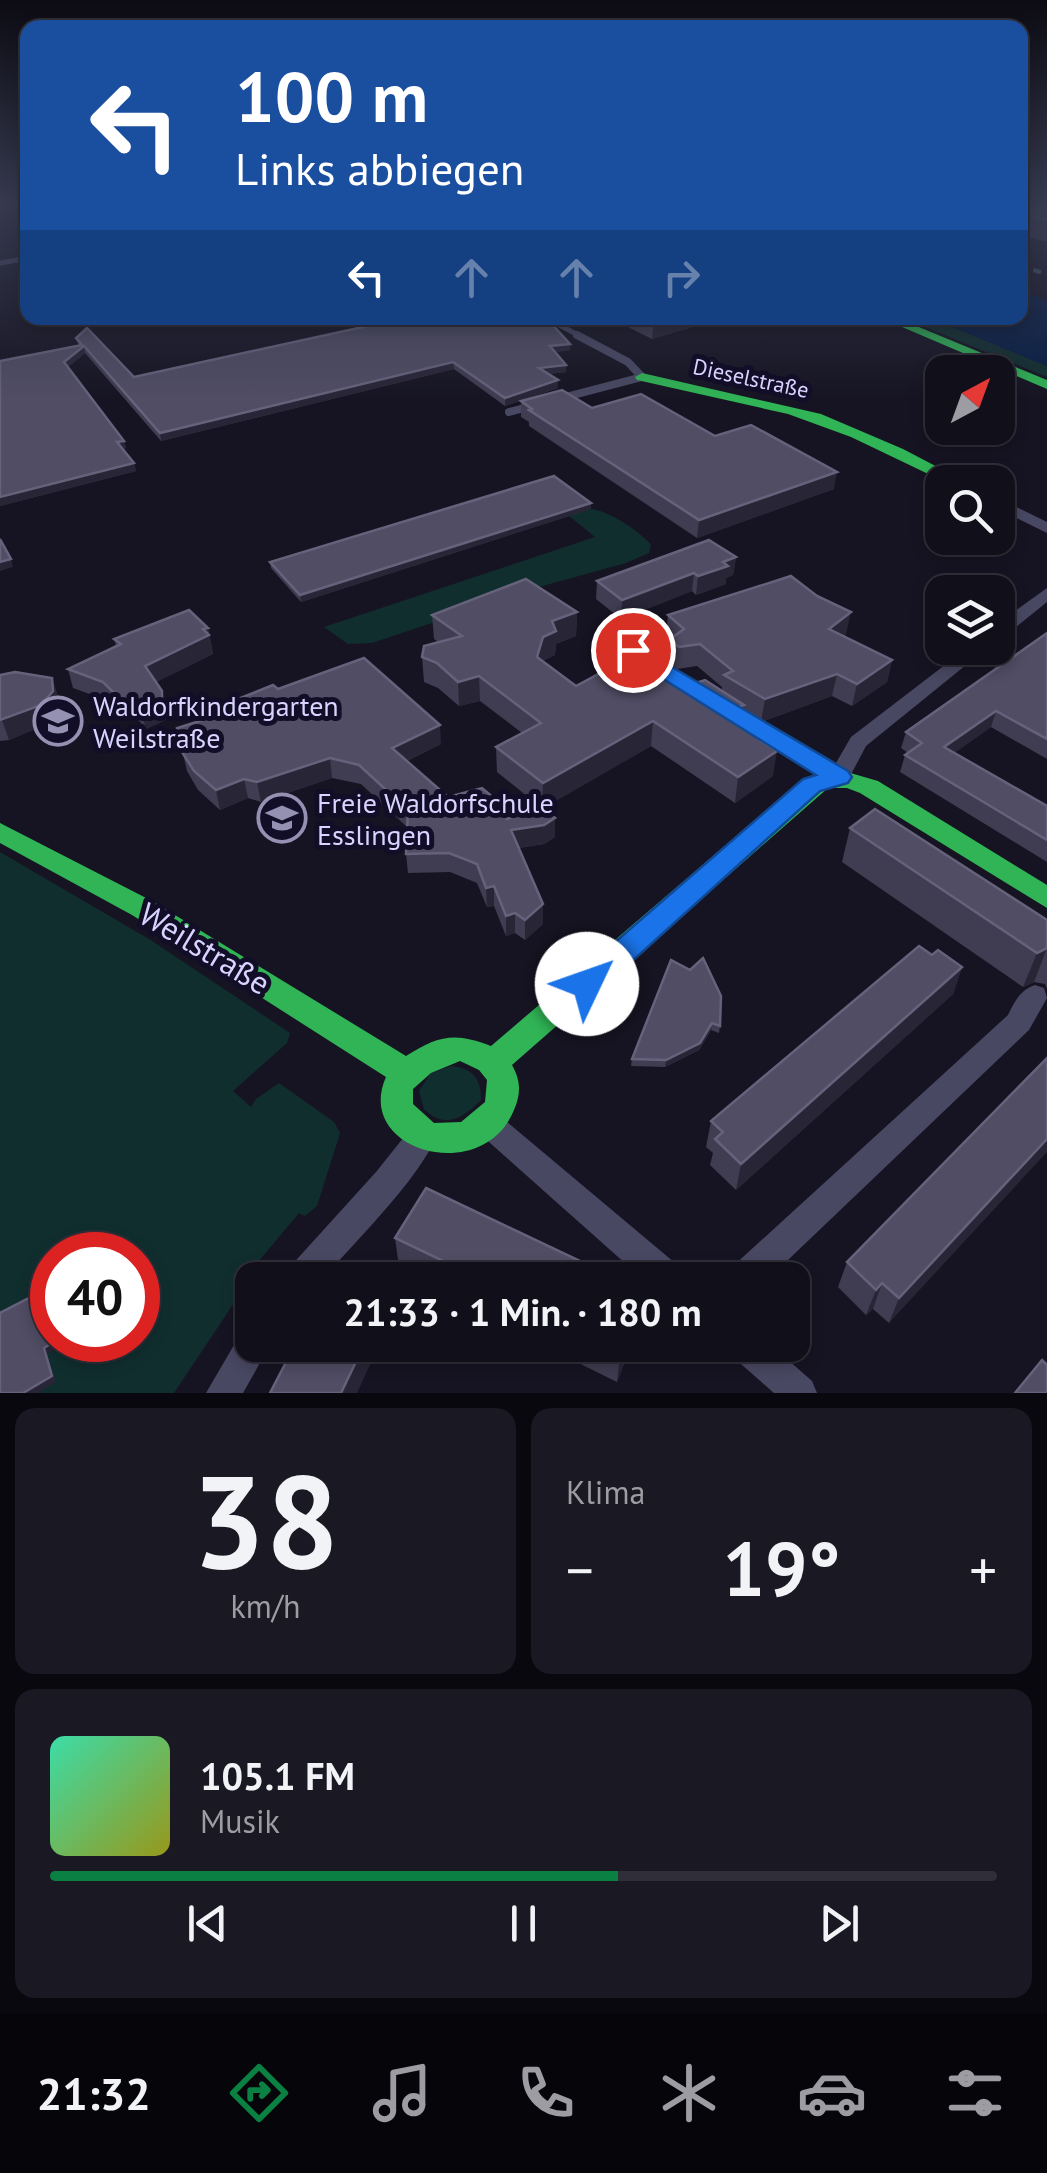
<!DOCTYPE html>
<html lang="de">
<meta charset="utf-8">
<style>
body{margin:0;font-family:"PT Sans",sans-serif;background:#191823;color:#f1f3f6;height:100vh;display:flex;flex-direction:column;font-size:38px;white-space:nowrap}
*{box-sizing:border-box;margin:0}
p{font-size:32px;color:#9c9ca2}
.icon{flex:none;width:55px;height:55px;fill:none;stroke:currentColor;stroke-width:2;stroke-linecap:round;stroke-linejoin:round}
.map{position:relative;height:1393px;overflow:hidden}
.details{display:flex;flex-direction:column;gap:15px;padding:15px;background:#09080e;flex:1}
.details>*{flex:none}
.top-card{position:absolute;left:20px;top:20px;width:1008px;height:305px;border-radius:20px;box-shadow:0 5px 15px #0003,0 0 0 2px #302f39;background:#1a4fa0;color:#fff;overflow:hidden}
.needle{width:65px;rotate:41deg}
.fabs{position:absolute;left:925px;top:355px;display:grid;gap:20px}
.fabs a{display:grid;place-items:center;width:90px;height:90px;border-radius:20px;background:#100f1a;box-shadow:0 5px 15px #0003,0 0 0 2px #302f39;font-size:50px}
.speed{position:absolute;left:30px;top:1232px;display:flex;gap:20px;font-size:50px;font-weight:700;text-align:center}
.speed>*{display:grid;place-content:center;width:130px;height:130px;border-radius:50%;background:#100f1a;box-shadow:0 5px 15px #0003,0 0 0 2px #302f39;line-height:1}
.speed .limit{border:15px solid #d22;background:#fff;color:#111}
.pin{position:absolute;display:grid;place-items:center;width:85px;height:85px;color:#fff;margin:-42px;border:5px solid #fff;border-radius:50%;box-shadow:0 2px 10px #0007}
.me{position:absolute;width:110px;margin:-55px;rotate:48deg;stroke-linejoin:round;filter:drop-shadow(0 0 8px #0008)}
.turn{display:flex;align-items:center;gap:35px;height:210px;padding:0 50px;font-size:45px}
.turn .icon{width:130px;height:130px;stroke-width:2.5}
.turn b{display:block;font-size:70px;line-height:85px}
.lanes{display:flex;align-items:center;height:95px;padding:0 50px;background:#0003;justify-content:center;gap:50px;direction:ltr}
.lanes .off{opacity:.35}
.big{font-size:75px;font-weight:600;line-height:1.1}
.details .tile{flex:1;display:flex;flex-direction:column;justify-content:center;gap:15px;min-width:0;padding:0 35px;border-radius:20px;background:#191823}
.details .dial{align-items:center;gap:0}
.dial b{font-size:130px;line-height:1}
.song{display:flex;align-items:center;gap:30px}
.cover{width:120px;height:120px;border-radius:15px;background:linear-gradient(135deg,hsl(160 70% 55%),hsl(60 70% 35%))}
.played{height:10px;border-radius:5px;background:linear-gradient(90deg,#0b8043 60%,#302f39 60%)}
.keys{display:flex;justify-content:space-around;direction:ltr}
.heat{display:flex;justify-content:space-between;align-items:center;font-size:55px;direction:ltr}
.details .tiles{flex:1;display:grid;gap:15px;grid-template-columns:1fr 1fr}
.tile:last-child{grid-column:span 2}
.trip{position:absolute;left:235px;top:1262px;width:575px;height:100px;border-radius:20px;background:#100f1a;box-shadow:0 5px 15px #0003,0 0 0 2px #302f39;font-weight:600;line-height:100px;text-align:center}
.dock{display:flex;height:160px;justify-content:space-around;align-items:center;background:#06060a;color:#9c9ca2}
.dock .icon{width:70px;height:70px}
.dock .active{color:#0b8043}
.dock b{font-size:45px;color:#f1f3f6}
.map>svg:first-child{display:block}
.green{fill:#112e2f;fill-rule:evenodd}
.water{fill:#071e45}
.lines{fill:none;stroke-linecap:round;stroke-linejoin:round}
.lane-far2{stroke:#494863;stroke-width:5}
.lane-far1{stroke:#494863;stroke-width:8}
.lane{stroke:#494863;stroke-width:11}
.street{fill:#494863;fill-rule:evenodd}
.fast{fill:#30b455;fill-rule:evenodd}
.rail{stroke:#42596c;stroke-width:4;stroke-dasharray:8 6;stroke-linecap:butt}
.wall{fill:#403c51}
.shaded-wall{fill:#282536}
.building{fill:#504d64;stroke:#66627c;stroke-width:2.5}
.route{fill:#1a73e8;stroke:#114b97;stroke-width:2.5}
.labels{text-anchor:middle;dominant-baseline:central;stroke-width:10;stroke-linejoin:round;paint-order:stroke}
.far-street-label{font-size:22px;fill:#d9d4ff;stroke:#120e28}
.poi-label{font-size:28px;fill:#d9d4ff;stroke:#120e28;text-anchor:start}
.near-street-label{font-size:32px;fill:#d9d4ff;stroke:#120e28}
</style>
<div class="map">
<svg width="1047" height="1393" viewBox="0 0 1047 1393">
<rect width="100%" height="100%" fill="#161422"/>
<!-- green -->
<g class="green">
<polygon points="903,318 930,318 1047,366 1047,377"/>
<path d="M591 509C609 511 640 531 651 545L649 553 626 563 539 587 372 643 348 644 324 627 595 537 569 516Z"/>
<path d="M0 852 149 939 290 1033 287 1043 233 1091 251 1107 256 1099 279 1083 334 1122 340 1133 317 1206 305 1216 299 1213 237 1287 242 1291 174 1393H0ZM52 1255H138V1340H52Z"/>
<path d="M451 1066C473 1068 481 1079 481 1100 463 1118 445 1130 424 1109L419 1091 431 1073Z"/>
</g>
<!-- water -->
<polygon class="water" points="1020,290 1047,301 1047,366 930,318 1020,318"/>
<g class="lines">
<!-- lane-far2 -->
<g class="lane-far2">
<polyline points="0,263 28,258"/>
<polyline points="546,318 582,337"/>
</g>
<!-- lane-far1 -->
<g class="lane-far1">
<polyline points="558,399 642,377 628,362 577,335"/>
<polyline points="509,412 532,406"/>
</g>
<!-- lane -->
<polyline class="lane" points="762,733 834,774"/>
<!-- street -->
<g class="street">
<polygon points="998,498 1047,522 1047,533 998,509"/>
<polygon points="1047,588 1047,602 1005,636 998,637 998,623"/>
<polygon points="967,648 987,648 866,746 847,782 831,782 828,777 851,737"/>
<path d="M1035 985 1044 988 1047 998 1029 1030 767 1280H727L731 1268 1008 1015C1015 1001 1020 990 1035 985Z"/>
<polygon points="490,1112 500,1116 681,1268 685,1280 644,1280 480,1134 475,1125 480,1116"/>
<path d="M422 1123 432 1127 437 1136C415 1184 357 1239 322 1280H285L289 1268 376 1172 412 1127Z"/>
<polygon points="252,1328 252,1345 270,1345 243,1393 206,1393 241,1333"/>
<polygon points="728,1345 771,1345 812,1381 817,1393 774,1393 733,1357"/>
</g>
<!-- fast -->
<g class="fast">
<polygon points="881,318 897,318 1047,380 1047,389"/>
<polygon points="642,373 821,414 903,449 966,482 945,482 851,437 788,414 637,380 635,377"/>
<path d="M827 772H847L878 781 1047 885V908L860 793 847 788H828L512 1065C521 1081 521 1094 514 1110 483 1187 353 1151 386 1077L132 915 0 843V823L152 901 406 1056C439 1035 455 1032 491 1046L803 779ZM460 1061 479 1070 487 1080 485 1102 461 1122 434 1123 413 1104V1089L431 1073Z"/>
</g>
<!-- rail -->
<polyline class="rail" points="1020,266 1047,274"/>
</g>
<!-- wall -->
<g class="wall">
<polygon points="1020,205 1047,206 1047,242 1020,235"/>
<polygon points="610,318 722,318 652,339"/>
<polygon points="531,324 570,350 555,352 566,365 566,372 548,374 558,380 558,388 505,406 454,369 161,441 85,353 68,367 124,441 126,448 123,449 134,463 136,471 0,506 79,346 76,338 134,377"/>
<polygon points="521,401 592,408 715,436 834,489 697,538 529,426 529,422 521,417"/>
<polygon points="591,509 301,602 271,568 270,562"/>
<polygon points="736,557 733,575 726,578 726,584 696,595 692,591 621,619 596,599 597,581"/>
<polygon points="577,612 576,636 556,644 555,655 542,661 576,686 696,683 722,690 722,687 697,666 677,669 667,662 670,640 666,636 668,615 846,634 844,636 892,660 887,682 852,706 832,696 761,722 744,711 743,714 774,733 771,747 773,776 735,803 651,746 543,808 555,837 544,844 519,848 543,904 543,924 525,940 515,933 506,936 494,906 487,907 477,883 450,872 408,873 406,854 408,828 361,784 332,778 261,802 248,798 220,810 198,790 187,771 177,728 203,720 278,689 441,744 407,761 448,797 507,819 538,805 497,772 496,747 522,733 480,701 459,706 438,688 424,682 422,657 438,642 434,639 432,615"/>
<polygon points="208,628 213,654 156,682 162,691 167,710 167,719 146,729 136,717 127,720 109,701 73,688 68,669 116,646 114,639"/>
<polygon points="1047,633 1047,759 991,727 954,753 1047,806 1047,862 900,772 905,755 908,753 901,748 906,732"/>
<polygon points="0,675 52,678 58,697 59,710 47,724 9,740 0,741"/>
<polygon points="850,828 1047,920 1047,989 1045,984 1034,982 1023,987 842,862"/>
<polygon points="932,955 962,967 953,994 736,1190 710,1165 713,1153 706,1147 711,1121"/>
<polygon points="671,960 720,1026 719,1033 711,1030 699,1050 665,1067 631,1066 632,1059"/>
<polygon points="1047,1058 889,1323 873,1309 866,1315 838,1287 847,1262"/>
<polygon points="395,1238 620,1280 412,1280 400,1274"/>
<polygon points="542,1345 631,1345 617,1382"/>
</g>
<!-- shaded-wall -->
<g class="shaded-wall">
<polygon points="654,318 722,318 652,339"/>
<polygon points="570,344 570,350 550,353 550,346"/>
<polygon points="84,346 85,353 66,369 64,362"/>
<polygon points="453,362 454,369 161,441 160,433"/>
<polygon points="566,365 566,372 539,375 539,368"/>
<polygon points="558,380 558,388 505,406 505,398"/>
<polygon points="124,441 126,448 119,450 117,442"/>
<polygon points="134,463 136,471 0,506 0,497"/>
<polygon points="837,472 834,489 697,538 699,520"/>
<polygon points="591,503 591,509 301,602 300,595"/>
<polygon points="736,557 733,575 726,578 726,584 696,595 698,576 723,562"/>
<polygon points="11,559 13,567 0,571 0,562"/>
<polygon points="694,573 692,591 621,619 622,600"/>
<polygon points="577,612 576,636 556,644 555,655 543,661 537,657 543,637 552,621"/>
<polygon points="851,612 846,634 825,651 829,629"/>
<polygon points="208,628 213,654 150,685 145,666"/>
<polygon points="892,660 887,682 852,706 857,684"/>
<polygon points="837,674 832,696 761,722 765,699"/>
<polygon points="479,676 480,701 459,706 458,682"/>
<polygon points="52,678 58,697 59,710 47,724 9,740 2,720"/>
<polygon points="162,691 167,710 167,719 146,729 141,710"/>
<polygon points="131,697 136,717 127,720 122,701"/>
<polygon points="996,711 991,727 939,764 944,747"/>
<polygon points="653,721 651,746 542,809 543,783"/>
<polygon points="440,725 441,744 394,767 392,748"/>
<polygon points="774,733 770,756 777,751 773,776 735,803 738,777 761,741"/>
<polygon points="330,758 332,778 261,802 257,782"/>
<polygon points="244,779 248,798 220,810 216,790"/>
<polygon points="555,818 555,837 544,844 511,849 511,830"/>
<polygon points="494,886 494,906 487,907 486,888"/>
<polygon points="543,904 543,924 525,940 525,920"/>
<polygon points="515,913 515,933 506,936 506,916"/>
<polygon points="1047,948 1034,982 1023,987 1037,953"/>
<polygon points="962,967 953,994 736,1190 741,1164"/>
<polygon points="712,1023 711,1030 699,1050 665,1067 666,1060"/>
<polygon points="1047,1139 1047,1152 889,1323 899,1298"/>
<polygon points="882,1283 873,1309 866,1315 876,1290"/>
<polygon points="57,1340 72,1340 47,1354 56,1382 38,1393 23,1393 44,1348"/>
<polygon points="364,1345 372,1345 374,1356 357,1393 341,1393"/>
<polygon points="622,1345 631,1345 617,1382 621,1347"/>
</g>
<!-- building -->
<g class="building">
<polygon points="1020,205 1047,206 1047,220 1020,214"/>
<polygon points="404,318 526,318 531,324 550,322 570,344 550,346 566,365 539,368 558,380 505,398 453,362 160,433 84,346 64,362 124,441 117,442 134,463 0,497 0,361 82,345 76,338 87,328 134,377"/>
<polygon points="562,390 592,408 641,394 715,436 751,425 837,472 699,520 529,410 532,409 521,401"/>
<polygon points="554,476 591,503 300,595 270,562"/>
<polygon points="0,539 11,559 0,562"/>
<polygon points="709,540 736,557 723,562 728,566 698,576 694,573 622,600 597,581"/>
<polygon points="791,576 817,596 851,612 829,629 892,660 857,684 837,674 765,699 724,675 733,671 700,644 679,647 669,640 684,629 668,615"/>
<polygon points="526,579 577,612 552,621 556,631 543,637 537,657 576,686 643,650 696,683 705,680 744,705 735,708 774,733 761,741 777,751 738,777 653,721 543,783 496,747 541,723 479,676 458,682 437,663 422,657 424,646 462,636 432,615"/>
<polygon points="189,610 208,628 203,629 209,635 145,666 162,691 162,699 141,710 131,697 122,701 103,682 68,669 121,644 114,639"/>
<polygon points="1047,633 1047,739 996,711 944,747 1047,806 1047,840 905,755 922,743 906,732"/>
<polygon points="364,658 440,725 392,748 448,797 482,788 500,803 507,819 539,805 555,818 544,825 511,830 543,904 525,920 515,913 506,916 494,886 486,888 477,864 449,853 406,854 408,810 359,765 330,758 257,782 244,779 216,790 194,771 182,752 177,728 203,720 203,716 223,705 273,685 278,689"/>
<polygon points="15,672 52,678 53,691 41,705 0,720 0,675"/>
<polygon points="875,809 1047,920 1047,948 1037,953 850,828"/>
<polygon points="919,946 932,955 938,950 962,967 741,1164 715,1139 723,1132 711,1121"/>
<polygon points="703,958 721,996 720,1026 712,1023 700,1043 666,1060 632,1059 671,960 690,970"/>
<polygon points="1047,1058 1047,1139 899,1298 882,1283 876,1290 847,1262"/>
<polygon points="426,1188 620,1280 483,1280 395,1238"/>
<polygon points="52,1286 52,1340 57,1340 44,1348 52,1376 23,1393 0,1393 0,1313"/>
<polygon points="295,1345 364,1345 341,1393 270,1393"/>
<polygon points="1042,1360 1047,1365 1047,1393 1015,1393"/>
</g>
<!-- sky -->
<linearGradient id="sky" x2="0" y2="1"><stop stop-color="#0c0b13"/><stop offset="0.51" stop-color="#363a4f"/><stop offset="1" stop-color="#363a4f" stop-opacity="0"/></linearGradient>
<rect width="1047" height="400" fill="url(#sky)"/>
<!-- route -->
<polygon class="route" points="633,644 848,771 852,777 848,783 820,791 597,993 587,997 576,993 572,984 576,976 803,779 816,775 625,655 622,650 625,645"/>
<!-- icons -->
<defs>
<g id="school-ring" transform="scale(2.5)"><circle r="9.5" fill="#120e28" stroke="#9591b2" stroke-width="1.5"/><path d="M0-5L7-2L0 1L-7-2ZM-4 1L0 2.5L4 1V4Q0 6-4 4Z" fill="#9591b2"/></g>
</defs>
<g fill-rule="evenodd">
<use href="#school-ring" x="58" y="721"/>
<use href="#school-ring" x="282" y="818"/>
</g>
<g class="labels">
<!-- far-street labels -->
<g class="far-street-label">
<text transform="translate(751 378) rotate(12)">Dieselstraße</text>
</g>
<!-- poi labels -->
<g class="poi-label">
<text x="93" y="705">Waldorfkindergarten<tspan x="93" dy="32">Weilstraße</tspan></text>
<text x="317" y="802">Freie Waldorfschule<tspan x="317" dy="32">Esslingen</tspan></text>
</g>
<!-- near-street labels -->
<g class="near-street-label">
<text transform="translate(205 948) rotate(31)">Weilstraße</text>
</g>
</g>
</svg>
<div class="fabs">
<a><svg class="needle" viewBox="-14 -14 28 28"><path d="M0-13l5 13h-10z" fill="#e53935"/><path d="M0 13l5-13h-10z" fill="#9c9ca2"/></svg></a>
<a><svg class="icon" aria-label="search" viewBox="0 0 24 24"><circle cx="10" cy="10" r="6"/><path d="M15 15l6 6"/></svg></a>
<a><svg class="icon" aria-label="layers" viewBox="0 0 24 24"><path d="M12 4l9 5-9 5-9-5zM3 14l9 5 9-5"/></svg></a>
</div>
<div class="speed"><div class="limit">40</div></div>
<div class="pin" style="left:633px;top:650px;background:#d93025"><svg class="icon" aria-label="arrive" viewBox="0 0 24 24"><path d="M6 21V4h12l-3 4 3 4H6"/></svg></div>
<svg class="me" style="left:587px;top:984px" viewBox="-20 -20 40 40"><circle r="19" fill="#fff"/><path d="M0-13L10 11 0 6-10 11z" fill="#1a73e8"/></svg>
<div class="trip">21:33 · 1 Min. · 180 m</div>
<div class="top-card">
<div class="turn"><svg class="icon" aria-label="left" viewBox="0 0 24 24"><path d="M17 20v-9H6M10 6l-5 5 5 5"/></svg><div><b>100 m</b>Links abbiegen</div></div>
<div class="lanes"><svg class="icon" aria-label="left" viewBox="0 0 24 24"><path d="M17 20v-9H6M10 6l-5 5 5 5"/></svg><svg class="icon off" aria-label="ahead" viewBox="0 0 24 24"><path d="M12 20V5M6 11l6-6 6 6"/></svg><svg class="icon off" aria-label="ahead" viewBox="0 0 24 24"><path d="M12 20V5M6 11l6-6 6 6"/></svg><svg class="icon off" aria-label="right" viewBox="0 0 24 24"><path d="M7 20v-9h11M14 6l5 5-5 5"/></svg></div>
</div>
</div>
<section class="details">
<div class="tiles">
<div class="tile dial"><b>38</b><p>km/h</p></div>
<div class="tile"><p>Klima</p>
<div class="heat"><a>−</a><b class="big">19°</b><a>+</a></div>
</div>
<div class="tile">
<div class="song"><i class="cover"></i><div><b>105.1 FM</b><p>Musik</p></div></div>
<div class="played"></div>
<div class="keys"><svg class="icon" aria-label="previous" viewBox="0 0 24 24"><path d="M18 5L8 12l10 7zM5 5v14"/></svg><svg class="icon" aria-label="pause" viewBox="0 0 24 24"><path d="M8 5v14M16 5v14"/></svg><svg class="icon" aria-label="next" viewBox="0 0 24 24"><path d="M6 5l10 7-10 7zM19 5v14"/></svg></div>
</div>
</div>
</section>
<nav class="dock">
<b>21:32</b>
<svg class="icon active" aria-label="directions" viewBox="0 0 24 24"><path d="M12 3l9 9-9 9-9-9zM9 14v-3h6M13 9l2 2-2 2"/></svg>
<svg class="icon" aria-label="music" viewBox="0 0 24 24"><path d="M9 18V5l10-2v13"/><circle cx="6" cy="18" r="3"/><circle cx="16" cy="16" r="3"/></svg>
<svg class="icon" aria-label="phone" viewBox="0 0 24 24"><path d="M5 4h4l2 5-3 2q2 4 5 5l2-3 5 2v4C11 20 4 13 5 4z"/></svg>
<svg class="icon" aria-label="climate" viewBox="0 0 24 24"><path d="M12 3v18M4 7l16 10M4 17L20 7"/></svg>
<svg class="icon" aria-label="car" viewBox="0 0 24 24"><path d="M5 17H2v-5l4-1 3-4h7l3 4 3 1v5h-3M9 17h6M6 11h13"/><circle cx="7" cy="17" r="2"/><circle cx="17" cy="17" r="2"/></svg>
<svg class="icon" aria-label="filters" viewBox="0 0 24 24"><path d="M4 7h16M4 17h16"/><circle cx="9" cy="7" r="2"/><circle cx="15" cy="17" r="2"/></svg>
</nav>
